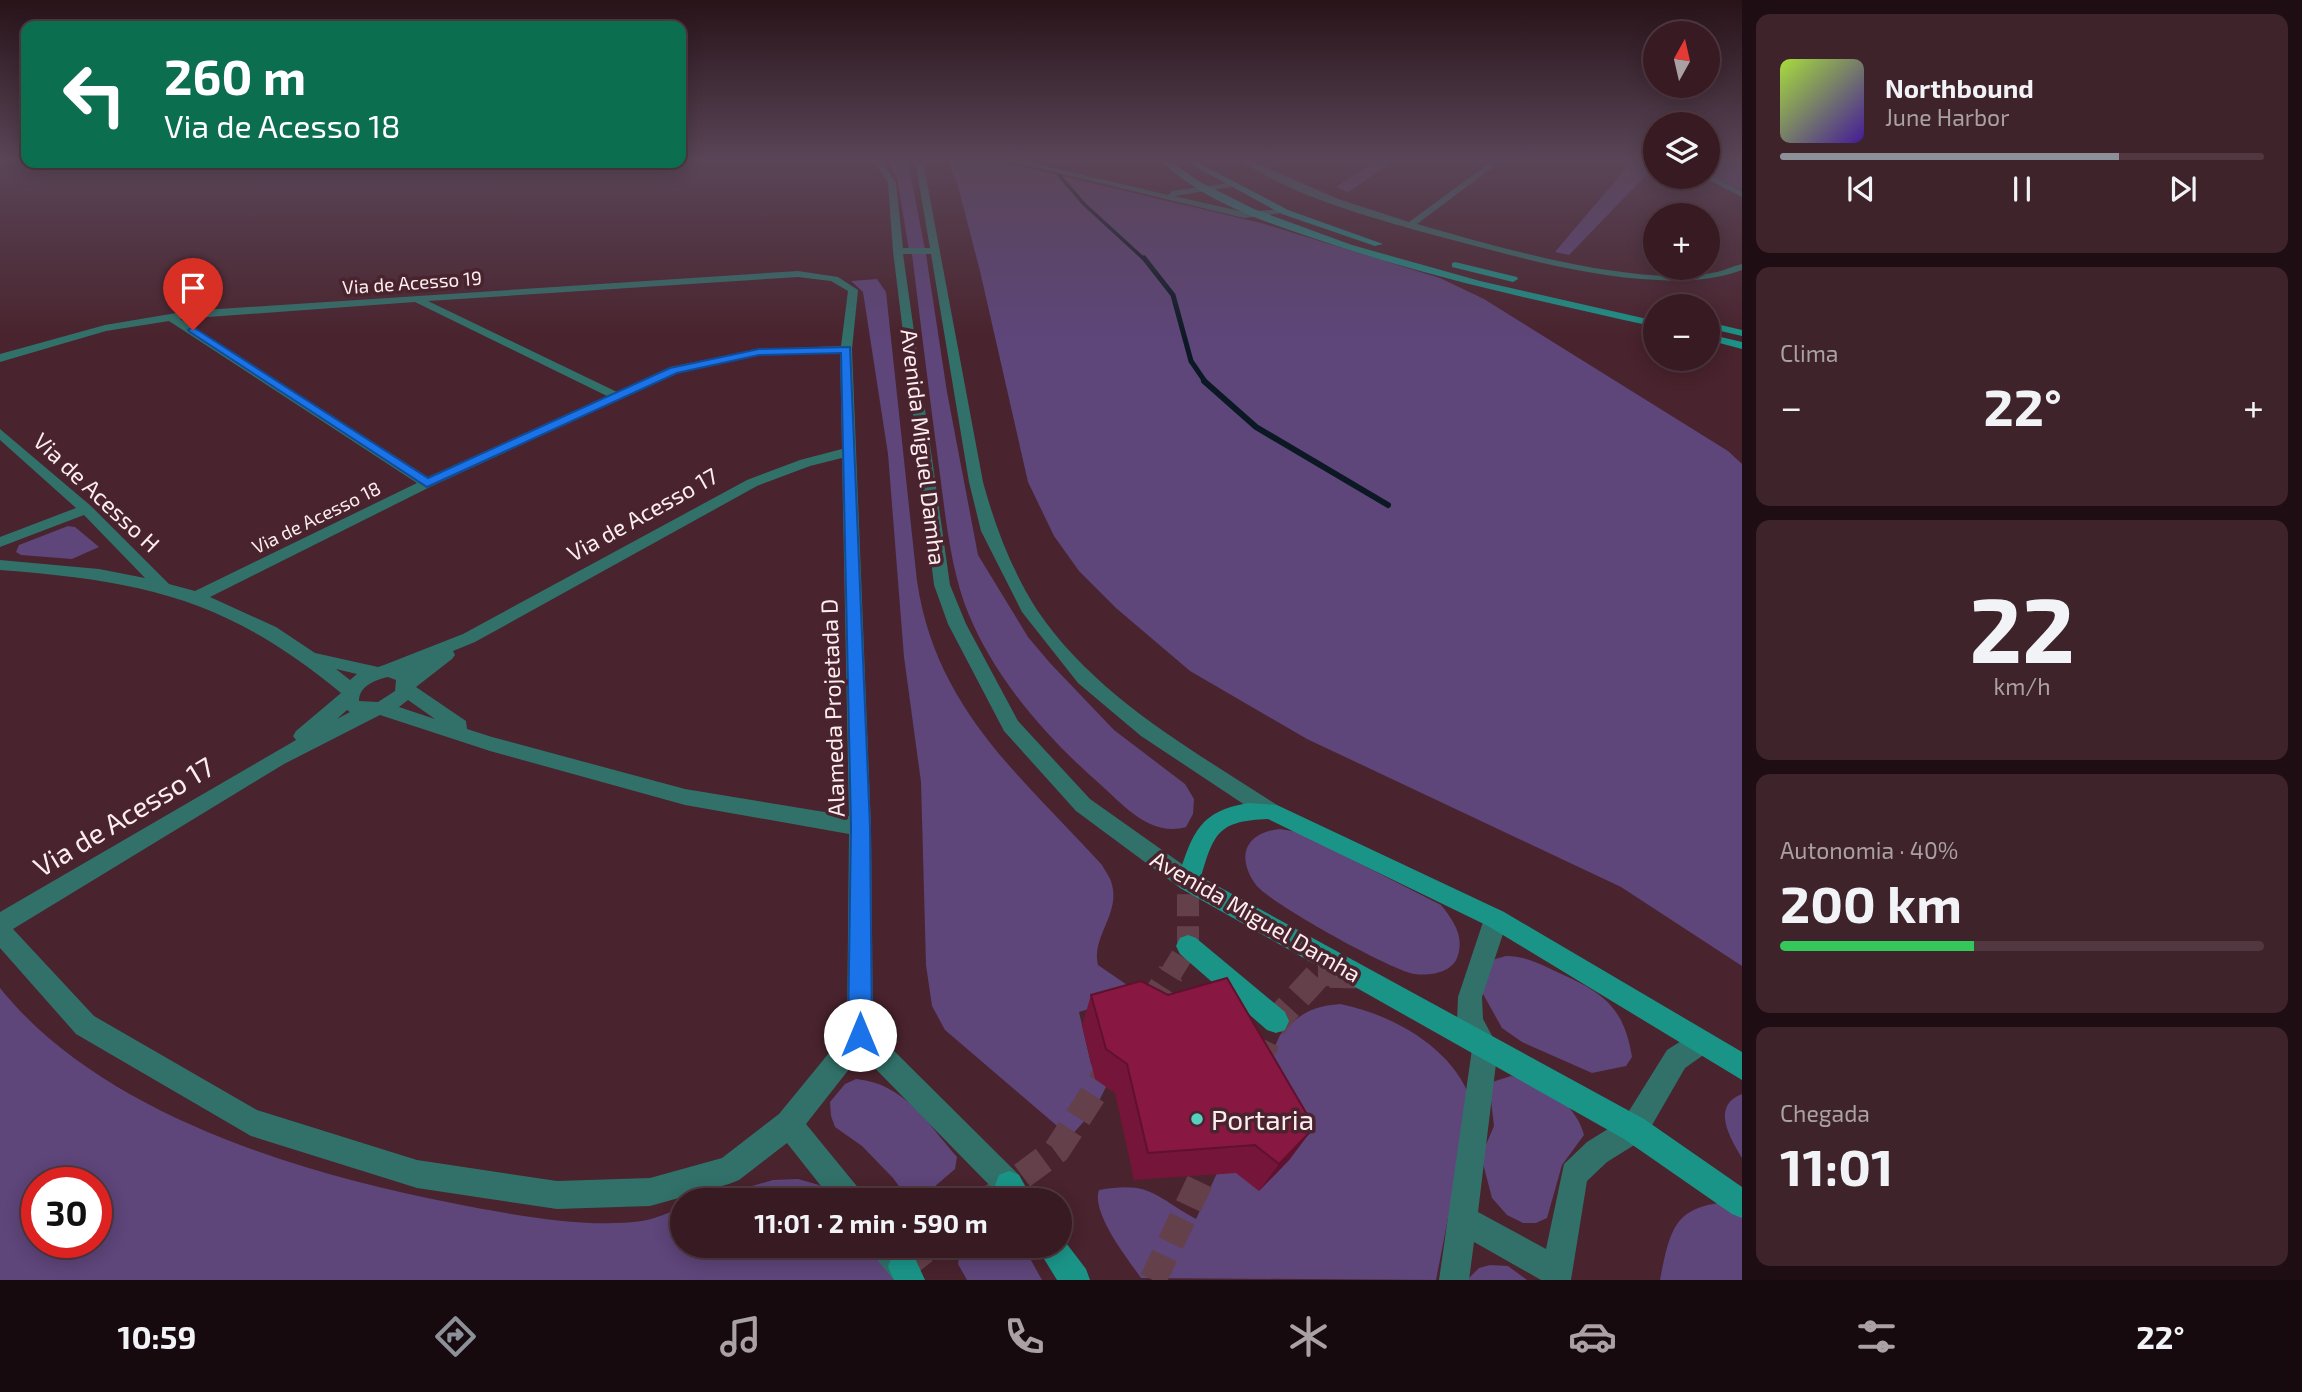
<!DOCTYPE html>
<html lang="pt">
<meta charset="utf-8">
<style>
body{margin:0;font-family:"Exo 2",sans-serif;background:#3e232a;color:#f1f3f6;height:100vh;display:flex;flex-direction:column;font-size:26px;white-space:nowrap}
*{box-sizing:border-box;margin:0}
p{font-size:23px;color:#aaa1a5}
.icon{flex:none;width:38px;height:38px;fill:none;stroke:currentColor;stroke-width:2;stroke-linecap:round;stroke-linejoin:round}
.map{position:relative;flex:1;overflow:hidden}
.details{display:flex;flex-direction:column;gap:14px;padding:14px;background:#1e0e13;width:560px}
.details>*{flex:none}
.top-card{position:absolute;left:21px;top:21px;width:665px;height:147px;border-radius:14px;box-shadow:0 4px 18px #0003,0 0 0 2px #513840;background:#0b6e4f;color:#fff;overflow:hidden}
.needle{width:46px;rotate:8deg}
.buttons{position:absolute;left:1643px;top:21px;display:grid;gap:14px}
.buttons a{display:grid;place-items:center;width:77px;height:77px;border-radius:50%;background:#371a22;box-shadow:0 4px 18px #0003,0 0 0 2px #513840;font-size:35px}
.speed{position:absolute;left:21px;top:1167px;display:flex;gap:14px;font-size:35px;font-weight:700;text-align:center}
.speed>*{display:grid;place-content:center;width:91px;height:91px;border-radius:50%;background:#371a22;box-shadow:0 4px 18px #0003,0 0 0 2px #513840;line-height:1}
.speed .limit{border:10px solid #d22;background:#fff;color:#111}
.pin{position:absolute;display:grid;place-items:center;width:60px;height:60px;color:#fff;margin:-72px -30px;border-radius:50% 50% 50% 0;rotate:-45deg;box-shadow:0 0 7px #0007}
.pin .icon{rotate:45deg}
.me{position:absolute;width:77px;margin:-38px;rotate:0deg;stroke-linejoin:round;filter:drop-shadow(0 0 5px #0008)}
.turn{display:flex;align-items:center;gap:24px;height:147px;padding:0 28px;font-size:32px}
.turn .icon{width:91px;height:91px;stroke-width:2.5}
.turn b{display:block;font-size:49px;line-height:60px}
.big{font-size:52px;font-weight:700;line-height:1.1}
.details .card{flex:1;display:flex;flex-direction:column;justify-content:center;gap:10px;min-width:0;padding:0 24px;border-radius:14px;background:#3e232a}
.details .dial{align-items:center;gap:0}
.dial b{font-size:91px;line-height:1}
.song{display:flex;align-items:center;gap:21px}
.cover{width:84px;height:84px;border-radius:10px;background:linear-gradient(135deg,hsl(80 70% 55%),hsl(260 70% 35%))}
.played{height:7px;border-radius:4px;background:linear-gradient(90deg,#8c9099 70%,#513840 70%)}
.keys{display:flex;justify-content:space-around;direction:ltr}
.heat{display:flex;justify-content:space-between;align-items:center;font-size:38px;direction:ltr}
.charge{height:10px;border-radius:5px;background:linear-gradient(90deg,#34c759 40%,#513840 0)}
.trip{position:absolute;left:670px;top:1188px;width:402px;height:70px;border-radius:35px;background:#371a22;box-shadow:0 4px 18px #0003,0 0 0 2px #513840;font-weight:700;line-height:70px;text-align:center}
.tabs{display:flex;height:112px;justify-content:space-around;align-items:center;background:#160a0e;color:#aaa1a5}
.tabs .icon{width:49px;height:49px}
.tabs .on{color:#8c9099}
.tabs b{font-size:32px;color:#f1f3f6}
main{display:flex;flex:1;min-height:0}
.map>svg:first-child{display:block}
.green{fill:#5e457a;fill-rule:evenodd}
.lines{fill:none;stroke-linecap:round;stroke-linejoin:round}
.stream-far2{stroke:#0c1925;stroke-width:3.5}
.stream-far1{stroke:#0c1925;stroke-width:5}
.stream{stroke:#0c1925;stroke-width:6}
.secondary-tunnel-far1{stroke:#64414a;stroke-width:22;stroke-dasharray:22 10;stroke-linecap:butt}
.secondary-tunnel{stroke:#64414a;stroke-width:27;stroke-dasharray:27 14;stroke-linecap:butt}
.street{fill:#317169;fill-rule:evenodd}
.secondary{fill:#1b9488;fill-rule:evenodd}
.wall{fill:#751539}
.shaded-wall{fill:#5f112e}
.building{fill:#881842;stroke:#5f112e;stroke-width:2}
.route{fill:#1a73e8;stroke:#114b97;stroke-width:2}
.poi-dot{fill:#58cec0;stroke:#49232d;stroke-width:2.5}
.labels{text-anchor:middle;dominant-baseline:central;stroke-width:7;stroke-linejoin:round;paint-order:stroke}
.far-street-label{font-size:19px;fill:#fcedef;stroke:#49232d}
.street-label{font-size:23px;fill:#fcedef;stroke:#49232d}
.near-street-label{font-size:28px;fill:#fcedef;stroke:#49232d}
.near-poi-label{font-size:28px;fill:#fcedef;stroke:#49232d;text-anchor:start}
</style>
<main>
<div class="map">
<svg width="1742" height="1280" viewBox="0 0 1742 1280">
<rect width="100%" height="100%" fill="#49232d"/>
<!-- green -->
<g class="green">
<polygon points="887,161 908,161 925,250 909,250 897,178"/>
<polygon points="948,161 998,161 1261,223 1440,278 1484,299 1728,451 1742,464 1742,966 1621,887 1307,739 1190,671 1116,608 1079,571 1054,536 1028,482 980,271 957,183"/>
<polygon points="1375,161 1394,161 1348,192 1336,187"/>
<polygon points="1632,161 1646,161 1655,166 1569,255 1555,252"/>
<polygon points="1708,161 1742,162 1742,190 1708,174"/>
<path d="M912 254H926L947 392 978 555 1028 637 1050 663 1114 730 1185 784 1194 799 1193 814 1186 827C1151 837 1125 807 1101 785 1048 739 996 680 969 615 951 572 946 520 940 475 930 401 921 327 912 254Z"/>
<path d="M877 279 886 292 917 581C936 709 1020 775 1102 865 1105 871 1111 878 1112 885 1120 914 1091 938 1098 965L1152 1002 1126 998 1079 1012 1091 1064 1111 1077 1095 1109 1070 1137 945 1030 932 1006 926 965 921 782 904 657 888 454 863 292 851 281Z"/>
<polygon points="68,526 75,527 99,547 72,559 21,555 16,552 19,545"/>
<path d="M1280 829 1298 832 1441 905C1454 921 1465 937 1457 958 1451 973 1429 976 1415 974 1392 971 1270 903 1256 885 1235 856 1246 832 1280 829Z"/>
<path d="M1506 956C1526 956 1540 964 1557 972 1602 992 1624 1006 1632 1057L1626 1066 1592 1073 1522 1042 1502 1028 1478 985 1492 960Z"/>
<path d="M0 988C101 1114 299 1173 452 1203 508 1214 585 1229 642 1221 655 1219 670 1212 682 1208V1246H877L899 1280H0ZM37 1183H96V1242H37Z"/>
<path d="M1340 1004C1392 1014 1453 1048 1471 1100L1436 1280 1141 1278C1127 1258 1091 1213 1099 1190 1151 1181 1154 1196 1196 1219L1280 1035C1299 1014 1312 1006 1340 1004Z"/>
<path d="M1511 1076C1543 1081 1576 1104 1584 1135L1562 1165 1547 1218 1536 1223H1523L1507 1215 1492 1198 1481 1156 1494 1126 1489 1083Z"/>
<path d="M856 1079C904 1083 928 1124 957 1157L955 1169 919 1200H909L893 1178 862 1146 835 1127 831 1116 830 1102 845 1084Z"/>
<path d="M1742 1094V1158C1731 1139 1710 1106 1742 1094Z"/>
<polygon points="798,1179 819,1185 837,1200 704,1200 773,1180"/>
<path d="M1742 1201V1280H1660C1671 1220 1678 1204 1742 1201Z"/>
<polygon points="961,1246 1023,1246 1042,1280 967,1280 958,1264"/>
<polygon points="1490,1265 1508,1266 1527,1280 1467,1280 1479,1268"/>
</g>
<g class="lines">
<!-- stream-far2 -->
<g class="stream-far2">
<polyline points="1046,161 1055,171"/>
<polyline points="1059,175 1084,204 1145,260"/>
</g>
<!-- stream-far1 -->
<polyline class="stream-far1" points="1144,258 1173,295 1191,361 1206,383"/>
<!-- stream -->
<polyline class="stream" points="1204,381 1256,427 1388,505"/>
<!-- secondary-tunnel-far1 -->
<g class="secondary-tunnel-far1">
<polyline points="1170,975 1188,946 1188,881"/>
<polyline points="1318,975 1356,975"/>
</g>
<!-- secondary-tunnel -->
<g class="secondary-tunnel">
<polyline points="1148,1009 1171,973"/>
<polyline points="1255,1065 1276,1021 1319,974 1356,975"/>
<polyline points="989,1200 1057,1150 1112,1065"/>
<polyline points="903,1267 930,1246"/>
<polyline points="1153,1280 1213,1154"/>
</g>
<!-- street -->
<g class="street">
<path d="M874 161H882L896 183 903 248H930L915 161H923L983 482C995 526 1012 571 1037 610 1096 697 1191 749 1277 805L1280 811 1277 817 1270 819 1263 817 1141 736 1078 683 1022 612 981 531 969 482 931 254H903L950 585 966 624 1018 721 1090 799 1196 874 1199 881 1196 888 1188 891 1180 888 1076 811 1004 731 948 624 934 585 893 251 888 183Z"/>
<polygon points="1009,161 1024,161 1168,195 1172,191 1229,183 1232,187 1174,196 1244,212 1285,209 1289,212 1244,218"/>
<path d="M1242 161H1252L1338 199 1409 222 1492 161H1501L1417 224C1494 246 1639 289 1717 272 1725 270 1733 266 1742 264V270C1714 280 1687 282 1658 280 1586 277 1514 256 1445 238 1386 222 1292 197 1242 161Z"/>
<polygon points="1710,175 1742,191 1742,197 1703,177"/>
<path d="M798 271 838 277 858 290 852 349 871 827 873 1030 1019 1175 1023 1185 1019 1195 1009 1199 999 1195 861 1054 806 1124 860 1190 864 1200H832L787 1143 739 1180 729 1184 650 1206 557 1209 417 1188 251 1136 76 1034 0 948V912L296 740 293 736 296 731 341 693C227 599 145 581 0 570V560L99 569 145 578 84 515 0 547V537L76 508 0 440V429L91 506 169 584 195 591 417 483 169 321 106 331 0 362V354L105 325 188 311ZM798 277 831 281 848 291 841 346 759 349 670 367 617 392 428 301ZM415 302 607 396 428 477 180 319ZM840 353 842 449 800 460 747 480 463 634 384 665 378 667 315 653 276 627 210 597 432 486 678 373 759 355ZM842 458 849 816 685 789 492 737 467 729 466 721 416 687 452 659 455 655 453 651 475 642 757 486 810 466ZM336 669 357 674 350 680ZM388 677 396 680 395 691 378 702 359 701C359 686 375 680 388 677ZM408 700 435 719 399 707ZM347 710 350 712 337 719ZM380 715 490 751 685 805 849 834 847 1031 779 1114 722 1158 650 1178 557 1181 417 1160 257 1110 94 1016 13 929 284 764Z"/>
<polygon points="1496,909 1504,912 1508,919 1482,997 1483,1019 1498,1047 1478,1212 1546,1249 1564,1164 1587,1142 1624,1119 1667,1050 1700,1029 1709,1033 1713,1042 1709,1051 1685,1068 1644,1139 1607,1162 1587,1181 1571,1280 1541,1280 1474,1242 1469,1280 1439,1280 1472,1049 1457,1021 1458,997 1484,919 1488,912"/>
<polygon points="871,1246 905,1246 918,1267 914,1278 908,1280 892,1278 875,1257"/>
</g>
<!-- secondary -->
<g class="secondary">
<path d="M1161 161H1170L1200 182 1254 209 1352 245 1480 281 1656 321V327C1543 302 1431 278 1322 241 1267 223 1204 202 1161 161Z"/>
<polygon points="1185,161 1195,161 1288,210 1383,244 1375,246 1282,214"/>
<polygon points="1455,262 1517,277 1518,279 1513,282 1452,267 1452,263"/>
<polygon points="1708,322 1742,330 1742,336 1708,328"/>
<polygon points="1708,334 1742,342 1742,349 1708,340"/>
<path d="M1249 803 1277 805 1504 912 1742 1052V1080L1488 926 1268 819C1219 821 1214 832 1201 877L1644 1119 1742 1187V1218L1732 1214 1624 1139 1180 888 1177 881C1192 836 1197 811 1249 803Z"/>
<polygon points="1188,935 1196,938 1285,1012 1289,1021 1285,1030 1276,1033 1267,1030 1180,954 1176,946 1180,938"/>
<polygon points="1009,1171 1019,1175 1033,1200 1002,1200 995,1185 999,1175"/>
<polygon points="1060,1235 1086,1269 1090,1280 1057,1280 1036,1246 1060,1246"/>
<polygon points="903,1252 914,1256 925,1280 894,1280 888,1267 892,1256"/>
</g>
</g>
<!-- wall -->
<polygon class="wall" points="1091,995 1290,1159 1259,1191 1236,1173 1134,1180 1115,1093 1095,1079 1082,1026"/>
<!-- shaded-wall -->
<polygon class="shaded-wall" points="1311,1131 1290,1159 1259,1191 1279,1164"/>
<!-- building -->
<polygon class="building" points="1227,978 1308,1116 1311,1131 1279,1164 1255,1145 1148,1153 1127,1064 1106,1049 1091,995 1141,981 1168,995"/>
<!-- sky -->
<linearGradient id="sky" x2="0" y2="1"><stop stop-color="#281319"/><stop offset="0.47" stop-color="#594557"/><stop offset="1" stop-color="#594557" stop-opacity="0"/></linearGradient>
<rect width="1742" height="340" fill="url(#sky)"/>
<!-- route -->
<polygon class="route" points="193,327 428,478 670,368 759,349 850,347 870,827 872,1035 868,1043 860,1046 852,1043 848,1035 851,827 841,353 759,355 677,373 427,487 190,332 188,330"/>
<!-- markers -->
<circle class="poi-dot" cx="1197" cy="1119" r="7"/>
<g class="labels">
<!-- far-street labels -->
<g class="far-street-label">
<text transform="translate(412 282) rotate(-4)">Via de Acesso 19</text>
<text transform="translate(316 517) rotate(-26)">Via de Acesso 18</text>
</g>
<!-- street labels -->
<g class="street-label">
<text transform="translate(924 447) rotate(83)">Avenida Miguel Damha</text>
<text transform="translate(97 492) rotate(43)">Via de Acesso H</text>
<text transform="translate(642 514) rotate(-29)">Via de Acesso 17</text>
<text transform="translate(832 708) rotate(-92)">Alameda Projetada D</text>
<text transform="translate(1256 916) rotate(30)">Avenida Miguel Damha</text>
</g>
<!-- near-street labels -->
<g class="near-street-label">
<text transform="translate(123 816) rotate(-31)">Via de Acesso 17</text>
</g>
<!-- near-poi labels -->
<g class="near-poi-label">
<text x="1211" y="1119">Portaria</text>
</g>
</g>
</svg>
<div class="buttons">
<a><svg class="needle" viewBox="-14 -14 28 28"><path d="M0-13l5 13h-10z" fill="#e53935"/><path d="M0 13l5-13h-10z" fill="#aaa1a5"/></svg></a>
<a><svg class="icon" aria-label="layers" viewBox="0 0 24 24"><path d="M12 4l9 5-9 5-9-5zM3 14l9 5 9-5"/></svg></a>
<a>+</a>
<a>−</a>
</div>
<div class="speed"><div class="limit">30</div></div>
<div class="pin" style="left:193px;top:330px;background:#d93025"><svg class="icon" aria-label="arrive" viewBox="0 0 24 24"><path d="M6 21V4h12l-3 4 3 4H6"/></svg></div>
<svg class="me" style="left:860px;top:1035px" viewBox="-20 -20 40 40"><circle r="19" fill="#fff"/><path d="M0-13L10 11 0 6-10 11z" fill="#1a73e8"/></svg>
<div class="trip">11:01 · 2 min · 590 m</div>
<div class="top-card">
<div class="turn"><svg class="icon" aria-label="left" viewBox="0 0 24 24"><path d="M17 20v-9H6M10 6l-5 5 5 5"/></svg><div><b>260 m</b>Via de Acesso 18</div></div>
</div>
</div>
<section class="details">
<div class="card">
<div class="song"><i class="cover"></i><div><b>Northbound</b><p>June Harbor</p></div></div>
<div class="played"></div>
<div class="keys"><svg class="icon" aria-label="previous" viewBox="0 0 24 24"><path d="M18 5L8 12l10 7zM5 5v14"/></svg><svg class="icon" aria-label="pause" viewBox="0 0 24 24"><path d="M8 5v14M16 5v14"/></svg><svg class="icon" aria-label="next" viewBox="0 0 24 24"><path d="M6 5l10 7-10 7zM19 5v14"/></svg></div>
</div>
<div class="card"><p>Clima</p>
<div class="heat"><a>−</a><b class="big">22°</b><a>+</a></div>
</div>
<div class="card dial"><b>22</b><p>km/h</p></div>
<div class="card"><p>Autonomia · 40%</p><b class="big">200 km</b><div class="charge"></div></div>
<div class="card"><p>Chegada</p><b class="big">11:01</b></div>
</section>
</main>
<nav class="tabs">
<b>10:59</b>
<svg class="icon on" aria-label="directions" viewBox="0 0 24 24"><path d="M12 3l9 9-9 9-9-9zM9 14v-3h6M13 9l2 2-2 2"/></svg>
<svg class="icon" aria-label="music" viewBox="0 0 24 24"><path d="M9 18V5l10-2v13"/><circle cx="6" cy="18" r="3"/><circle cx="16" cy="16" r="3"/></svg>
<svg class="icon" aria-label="phone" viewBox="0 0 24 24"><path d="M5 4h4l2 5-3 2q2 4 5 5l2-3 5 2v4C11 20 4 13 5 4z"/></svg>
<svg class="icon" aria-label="climate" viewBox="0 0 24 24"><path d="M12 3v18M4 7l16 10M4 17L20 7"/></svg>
<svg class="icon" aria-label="car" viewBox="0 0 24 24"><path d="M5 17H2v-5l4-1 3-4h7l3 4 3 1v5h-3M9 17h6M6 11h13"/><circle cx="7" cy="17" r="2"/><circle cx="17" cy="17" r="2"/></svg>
<svg class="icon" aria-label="filters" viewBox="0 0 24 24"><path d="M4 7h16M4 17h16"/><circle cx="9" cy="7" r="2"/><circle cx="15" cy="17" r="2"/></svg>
<b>22°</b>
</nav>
